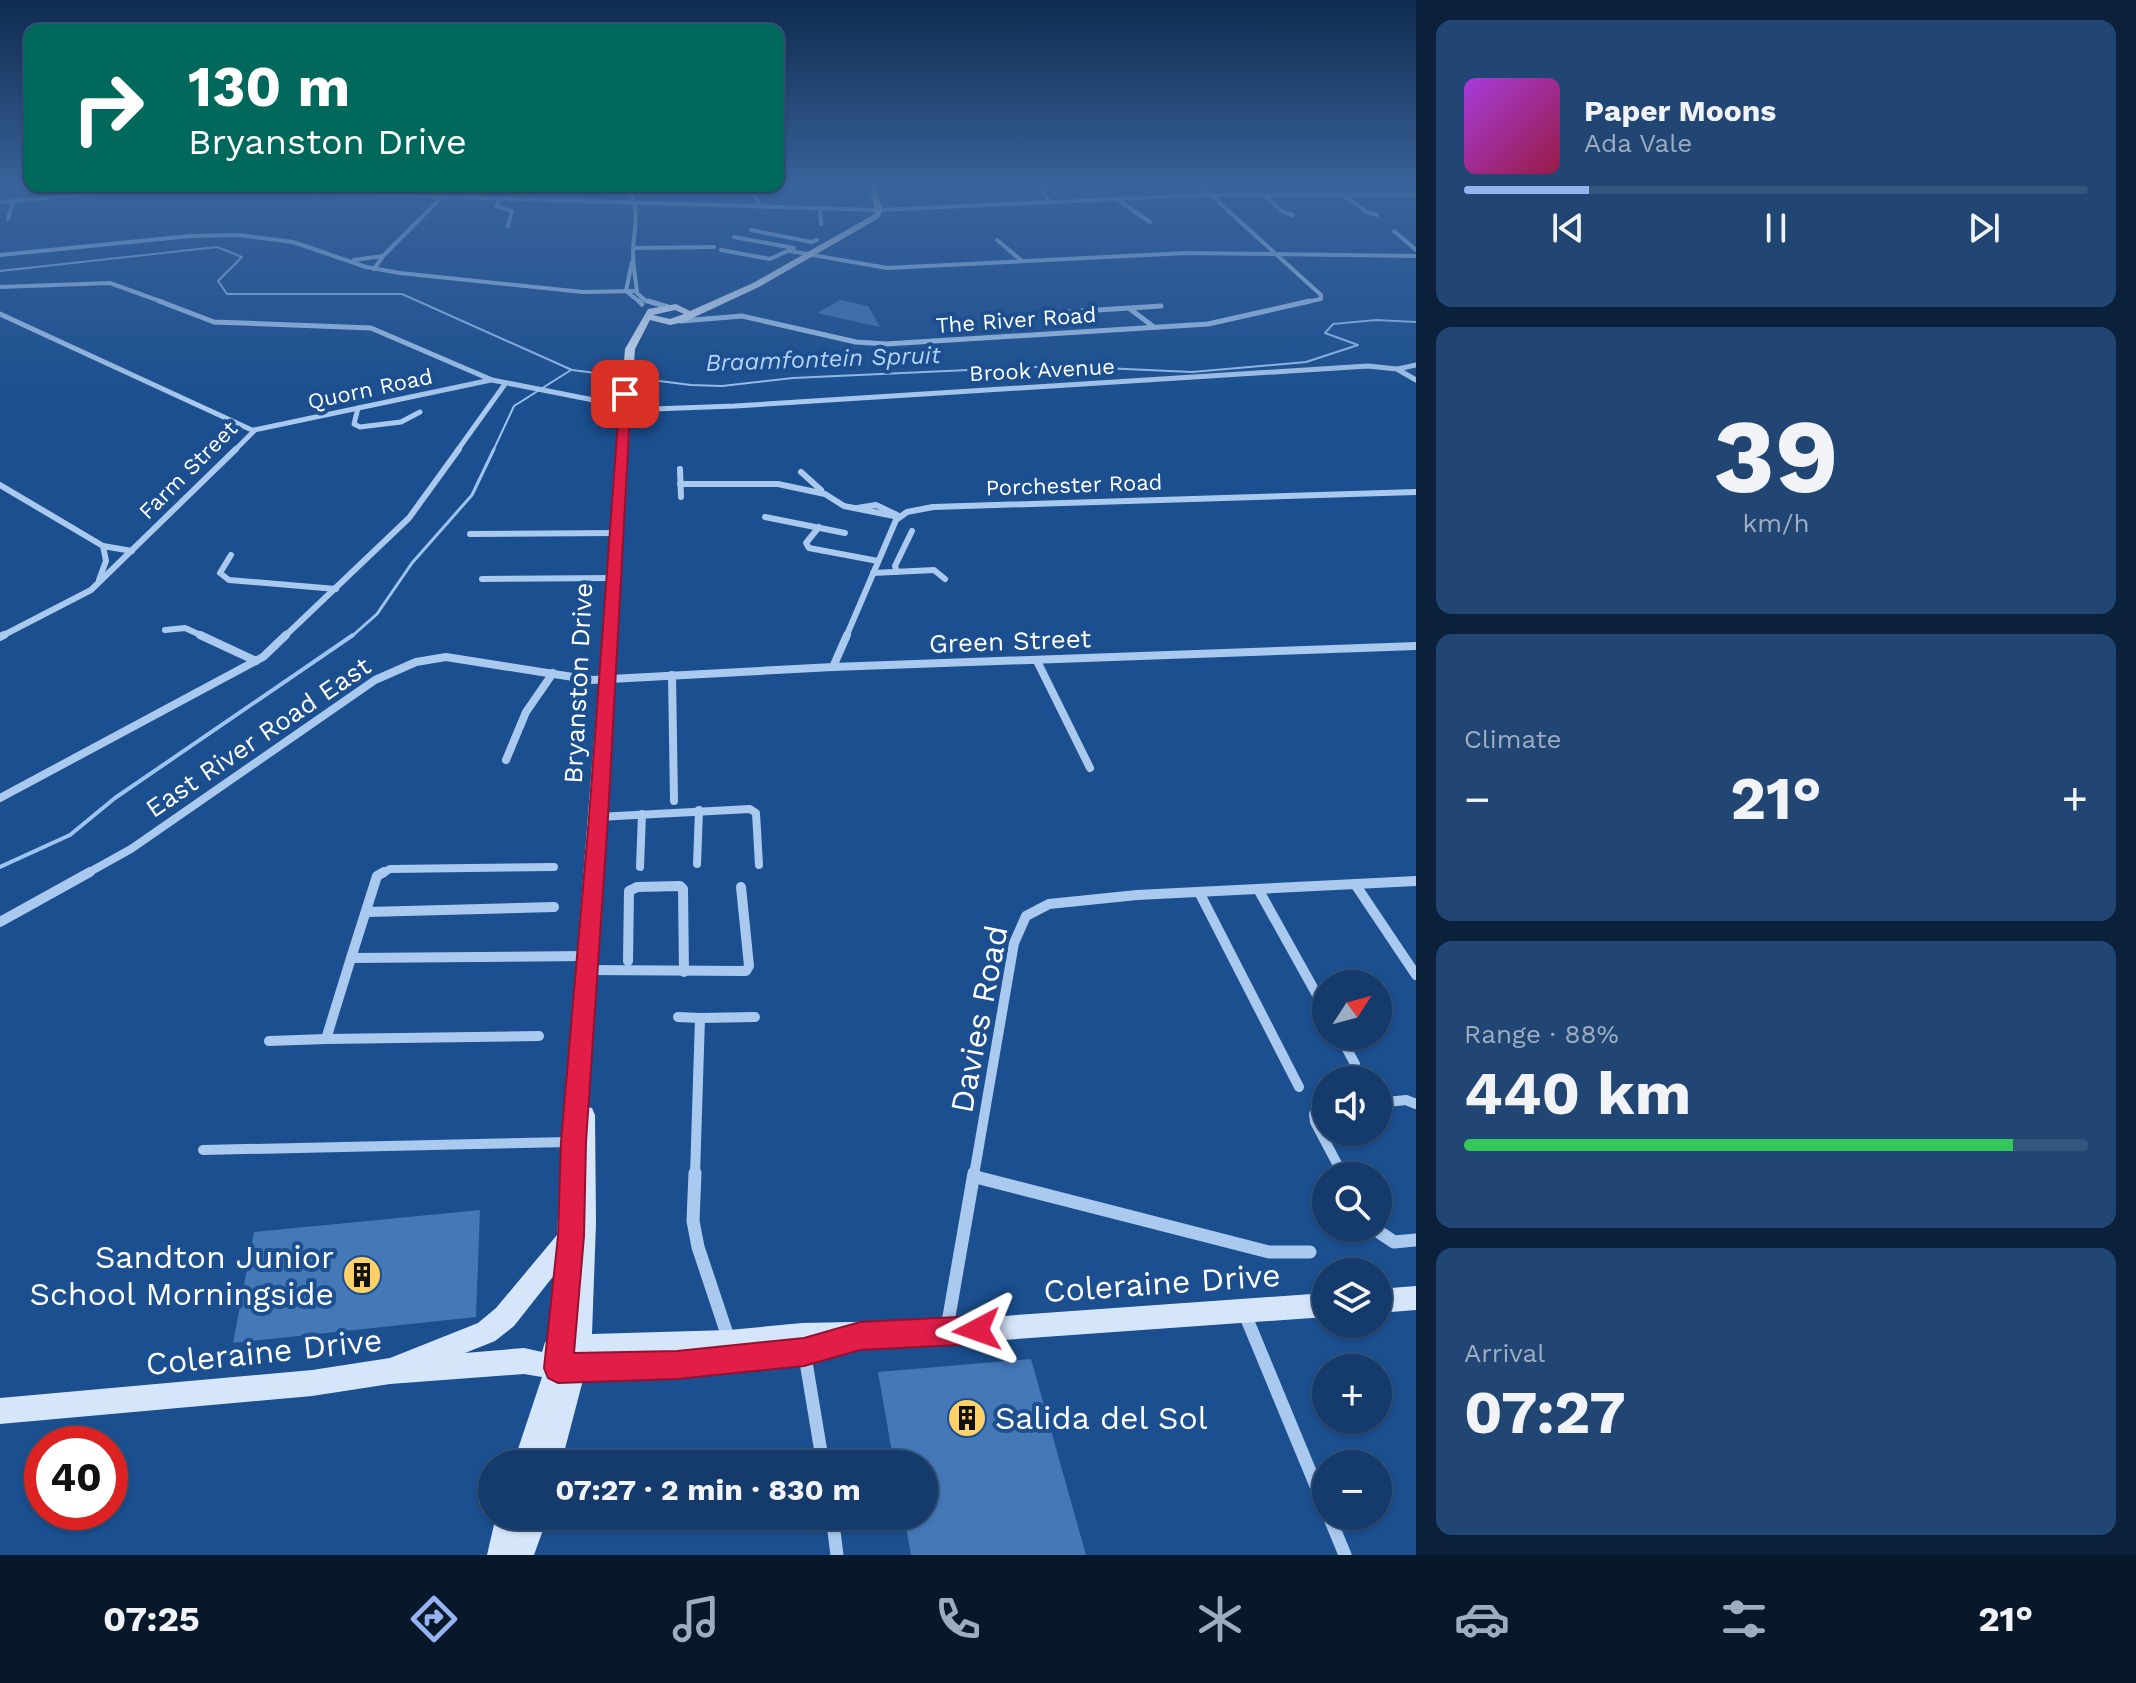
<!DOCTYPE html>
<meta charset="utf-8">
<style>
body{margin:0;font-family:"Work Sans",sans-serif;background:#214673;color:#f1f3f6;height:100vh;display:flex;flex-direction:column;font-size:30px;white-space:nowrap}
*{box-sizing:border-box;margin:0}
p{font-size:26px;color:#9dadc1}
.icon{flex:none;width:44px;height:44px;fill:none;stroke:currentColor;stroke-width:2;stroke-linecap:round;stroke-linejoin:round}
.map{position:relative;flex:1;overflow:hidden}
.panel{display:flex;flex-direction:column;gap:20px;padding:20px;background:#0b203b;width:720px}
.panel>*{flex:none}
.guide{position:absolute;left:24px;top:24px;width:760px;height:168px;border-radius:16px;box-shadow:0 2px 6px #0004,0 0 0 2px #33557e;background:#00695c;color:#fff;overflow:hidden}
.needle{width:52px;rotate:54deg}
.buttons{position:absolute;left:1312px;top:970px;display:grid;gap:16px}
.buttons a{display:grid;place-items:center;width:80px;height:80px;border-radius:50%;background:#143b6b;box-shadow:0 2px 6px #0004,0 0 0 2px #33557e;font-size:40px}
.speed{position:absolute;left:24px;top:1426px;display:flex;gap:16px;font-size:40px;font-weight:700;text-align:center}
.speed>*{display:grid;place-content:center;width:104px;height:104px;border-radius:50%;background:#143b6b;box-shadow:0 2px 6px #0004,0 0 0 2px #33557e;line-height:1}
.speed .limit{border:12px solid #d22;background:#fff;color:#111}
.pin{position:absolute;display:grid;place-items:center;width:68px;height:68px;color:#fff;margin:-34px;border-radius:16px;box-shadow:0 4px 12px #0006}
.me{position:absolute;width:88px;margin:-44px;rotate:266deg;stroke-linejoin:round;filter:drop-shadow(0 0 6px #0008)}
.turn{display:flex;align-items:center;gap:28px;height:168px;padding:0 32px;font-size:36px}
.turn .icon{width:104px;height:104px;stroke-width:2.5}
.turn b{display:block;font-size:56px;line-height:68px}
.big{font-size:60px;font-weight:700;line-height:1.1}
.panel .widget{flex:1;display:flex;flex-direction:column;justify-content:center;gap:12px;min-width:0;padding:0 28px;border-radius:16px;background:#214673}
.panel .dial{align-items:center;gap:0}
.dial b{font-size:104px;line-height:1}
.song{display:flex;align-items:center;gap:24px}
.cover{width:96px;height:96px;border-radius:12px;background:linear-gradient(135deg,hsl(280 70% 55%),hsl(340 70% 35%))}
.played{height:8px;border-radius:4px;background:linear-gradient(90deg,#95b2f1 20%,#33557e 20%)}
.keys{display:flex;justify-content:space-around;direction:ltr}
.heat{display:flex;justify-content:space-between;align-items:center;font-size:44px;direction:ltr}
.charge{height:12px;border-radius:6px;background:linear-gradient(90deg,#34c759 88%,#33557e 0)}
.trip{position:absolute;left:478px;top:1450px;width:460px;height:80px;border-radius:40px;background:#143b6b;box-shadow:0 2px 6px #0004,0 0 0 2px #33557e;font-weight:700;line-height:80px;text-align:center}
.tab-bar{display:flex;height:128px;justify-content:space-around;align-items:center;background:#08182b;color:#9dadc1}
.tab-bar .icon{width:56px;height:56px}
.tab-bar .active{color:#95b2f1}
.tab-bar b{font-size:36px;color:#f1f3f6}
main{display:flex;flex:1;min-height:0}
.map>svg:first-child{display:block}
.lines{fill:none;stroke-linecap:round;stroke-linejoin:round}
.stream-far2{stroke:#9cc4f0;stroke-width:2}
.stream-far1{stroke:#9cc4f0;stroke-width:3}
.stream{stroke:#9cc4f0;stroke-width:4}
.building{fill:#4478b7}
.street-far5{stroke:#a9c9ee;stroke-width:4}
.street-far4{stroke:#a9c9ee;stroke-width:5}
.street-far3{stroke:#a9c9ee;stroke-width:6}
.street-far2{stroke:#a9c9ee;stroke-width:8}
.street-far1{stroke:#a9c9ee;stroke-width:10}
.street{stroke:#a9c9ee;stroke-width:13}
.secondary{fill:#d6e6fa;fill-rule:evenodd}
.route{fill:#e11d48;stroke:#92132f;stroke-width:2}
.labels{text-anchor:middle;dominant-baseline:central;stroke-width:8;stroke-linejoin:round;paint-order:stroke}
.far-street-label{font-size:22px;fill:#fff;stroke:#1b4f8f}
.far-water-label{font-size:24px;font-style:italic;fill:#b5d3f5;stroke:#1b4f8f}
.street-label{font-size:26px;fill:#fff;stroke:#1b4f8f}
.near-street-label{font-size:32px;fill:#fff;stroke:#1b4f8f}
.near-poi-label{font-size:32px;fill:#fff;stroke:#1b4f8f;text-anchor:end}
</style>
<main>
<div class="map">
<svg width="1416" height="1555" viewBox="0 0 1416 1555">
<rect width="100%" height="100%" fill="#1b4f8f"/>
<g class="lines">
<!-- stream-far2 -->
<g class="stream-far2">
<polyline points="0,271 217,247 242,257 218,281 227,294 402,294 572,370 691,385 722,386 793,378 1059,366 1192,372 1306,362 1358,345 1325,333 1333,324 1376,320 1416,322"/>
<polyline points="493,451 514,406 571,370"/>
</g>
<!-- stream-far1 -->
<polyline class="stream-far1" points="351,637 377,614 412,563 472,495 494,449"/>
<!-- stream -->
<polyline class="stream" points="0,867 70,835 115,798 353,635"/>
</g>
<!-- building -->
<g class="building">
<polygon points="840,300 868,306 880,327 817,313"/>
<polygon points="480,1210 476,1317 233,1343 254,1232"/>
<polygon points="1031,1359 1086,1555 911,1555 904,1516 924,1516 924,1464 894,1464 878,1372"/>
</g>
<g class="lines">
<!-- street-far5 -->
<g class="street-far5">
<path d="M625 187C643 209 633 228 633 254 633 267 636 280 637 293L646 301 655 303"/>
<polyline points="750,187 760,206"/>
<polyline points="1039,187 1050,202"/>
<polyline points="1202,187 1321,295 1321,299 1301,303"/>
<polyline points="1343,195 1367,212 1377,215"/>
<polyline points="1265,196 1283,212 1293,215"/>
<polyline points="500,198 496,206 512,211 508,226"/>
<polyline points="1118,200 1150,222"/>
<polyline points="0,202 158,188 879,210 1203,195 1416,195"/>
<polyline points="820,208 821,224"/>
<polyline points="8,219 13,201"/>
<polyline points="751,230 811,242 817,240"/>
<polyline points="1394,231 1416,250"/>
<polyline points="997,240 1022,261"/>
<polyline points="634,248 714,247"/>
<polyline points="721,250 770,259 794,248 734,237"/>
<polyline points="790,251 887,268 1186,253 1416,256"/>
<polyline points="0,255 190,236 238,235 293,242 366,267 400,273 583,292 636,291"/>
<polyline points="354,260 383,256"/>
<polyline points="632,262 626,291 641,303"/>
<polyline points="374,269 383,256 452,187"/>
<polyline points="0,287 110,283 165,303"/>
</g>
<!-- street-far4 -->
<g class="street-far4">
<polyline points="159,301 214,322 371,328 492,380 624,406"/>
<polyline points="639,301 642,304"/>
<polyline points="648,301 668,307"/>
<polyline points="1130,309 1154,327"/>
<polyline points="1051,313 1161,306"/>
<polyline points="0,314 254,431 234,451"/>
<polyline points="681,321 742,316 856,342 886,344 1208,324 1310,301"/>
<polyline points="1398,369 1416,365"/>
<polyline points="358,408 354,424 360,427 401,422 420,412"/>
<polyline points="625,410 735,406 1368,366 1397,369 1416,380"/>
<polyline points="254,430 491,380"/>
<polyline points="457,451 505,384"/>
</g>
<!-- street-far3 -->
<g class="street-far3">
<polyline points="680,469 681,497"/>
<polyline points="801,472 821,490"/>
<polyline points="680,484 778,484 825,494 844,506 899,517"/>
<polyline points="0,485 103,546 132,551"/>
<polyline points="857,508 876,505 897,515"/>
<polyline points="765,517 845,533"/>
<polyline points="819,527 806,543 809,548 878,561"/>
<polyline points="470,534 616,533"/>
<polyline points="231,555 220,573 229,580 336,589"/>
<polyline points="897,572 895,566 912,531"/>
<polyline points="873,573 934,570 945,579"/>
<polyline points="482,579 613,578"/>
<polyline points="99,580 106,561 103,546"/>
<polyline points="165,630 185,628 205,637"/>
<polyline points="0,637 91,590 236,449"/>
<polyline points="284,637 409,518 459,449"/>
<polyline points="846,637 896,520 907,512 933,507 1416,492"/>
</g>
<!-- street-far2 -->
<g class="street-far2">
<polyline points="200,635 256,661"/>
<polyline points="0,637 4,635"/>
<polyline points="1037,661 1090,768"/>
<polyline points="833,667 847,635"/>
<polyline points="672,675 674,801"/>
<polyline points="506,760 526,712 553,673"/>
<polyline points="0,798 263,657 286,635"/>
<polyline points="598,817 750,809 756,813 759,865"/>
<polyline points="697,864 699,810"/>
<polyline points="640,867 642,814"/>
<polyline points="86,874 131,849 375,680 416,662 446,657 592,680 833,667 1416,646"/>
<polyline points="381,874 390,869 554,867"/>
</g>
<!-- street-far1 -->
<g class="street-far1">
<polyline points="1355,884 1416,975"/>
<polyline points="1258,889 1326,1011"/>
<polyline points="1199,892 1299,1087"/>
<polyline points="367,912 554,907"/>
<polyline points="0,922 90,872"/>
<polyline points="351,958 377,876 384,872"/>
<polyline points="628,961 629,891 637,887 680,886 683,889 684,972"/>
<polyline points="587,970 746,971 749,966 741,887"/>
<polyline points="678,1017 700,1018"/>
<polyline points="539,1036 326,1039 351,958 587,956"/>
<polyline points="1340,1036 1355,1064"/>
<polyline points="269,1041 326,1039"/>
<polyline points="1378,1103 1406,1100 1416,1104"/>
<polyline points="1326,1109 1314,1114 1315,1122 1343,1175"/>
<polyline points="203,1150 570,1142"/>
<polyline points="695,1175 700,1018 755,1017"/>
<polyline points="974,1175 1014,943 1026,916 1049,904 1137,895 1416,881"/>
</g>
<!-- street -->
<g class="street">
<polyline points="695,1173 693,1221 698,1247 728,1337"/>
<polyline points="1342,1173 1344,1176"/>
<polyline points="976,1177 1269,1252 1310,1252"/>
<polyline points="1373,1228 1394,1242 1416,1240"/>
<polyline points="1244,1312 1326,1510"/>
<polyline points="947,1328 974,1173"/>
<polyline points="805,1356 823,1464"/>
<polyline points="832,1516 837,1555"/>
<polyline points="1329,1516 1345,1555"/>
</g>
<!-- secondary -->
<g class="secondary">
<path d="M869 187H875L883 210 879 218 759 287 684 322 670 325 650 320 635 349 586 1107 592 1108 595 1115 596 1223 592 1334 729 1330 802 1323 947 1320 1326 1293V1317L947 1344 866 1346 804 1364 677 1378 583 1380 561 1464H513L542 1377 524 1374 390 1384 312 1396 0 1424V1398L312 1370 390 1358 478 1323 496 1308 557 1235 562 1142 625 349 648 309 676 304 690 311 753 283 873 215 875 210ZM675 310 684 314 670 319 653 315ZM555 1274 550 1340 545 1342 542 1352 524 1348 465 1353 495 1341 514 1326Z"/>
<polygon points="1416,1286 1416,1310 1378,1313 1378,1289"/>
<polygon points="496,1516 548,1516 534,1555 487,1555"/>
</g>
</g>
<!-- sky -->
<linearGradient id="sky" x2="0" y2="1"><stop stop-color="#0f2b4f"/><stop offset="0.46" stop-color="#39639b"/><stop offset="1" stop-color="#39639b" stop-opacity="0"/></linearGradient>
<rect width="1416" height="404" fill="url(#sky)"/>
<!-- route -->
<polygon class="route" points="625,391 631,394 608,817 586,1142 584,1236 574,1353 677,1351 804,1338 860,1322 977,1316 987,1320 991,1330 987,1340 977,1344 860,1350 804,1366 677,1379 558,1383 548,1378 544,1368 558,1236 561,1142 589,817 620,394"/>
<!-- icons -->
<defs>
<g id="building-disc" transform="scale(2)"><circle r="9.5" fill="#ffd166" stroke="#1b4f8f"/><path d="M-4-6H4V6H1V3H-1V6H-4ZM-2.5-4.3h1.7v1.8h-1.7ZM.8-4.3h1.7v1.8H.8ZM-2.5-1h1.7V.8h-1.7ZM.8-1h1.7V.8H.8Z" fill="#111"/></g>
</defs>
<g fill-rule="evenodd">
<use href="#building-disc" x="362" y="1275"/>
<use href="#building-disc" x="967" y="1418"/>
</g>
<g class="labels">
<!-- far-street labels -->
<g class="far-street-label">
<text transform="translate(1016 320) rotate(-4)">The River Road</text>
<text transform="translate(1042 370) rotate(-3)">Brook Avenue</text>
<text transform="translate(370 389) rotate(-12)">Quorn Road</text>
<text transform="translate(188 470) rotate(-45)">Farm Street</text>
<text transform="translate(1074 485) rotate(-2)">Porchester Road</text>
</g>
<!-- far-water labels -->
<g class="far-water-label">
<text transform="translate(823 359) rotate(-2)">Braamfontein Spruit</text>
</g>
<!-- street labels -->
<g class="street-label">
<text transform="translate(1010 641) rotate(-2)">Green Street</text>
<text transform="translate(578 683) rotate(-87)">Bryanston Drive</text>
<text transform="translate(258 737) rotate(-34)">East River Road East</text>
</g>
<!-- near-street labels -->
<g class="near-street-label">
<text transform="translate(979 1019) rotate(-79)">Davies Road</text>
<text transform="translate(1162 1283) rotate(-4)">Coleraine Drive</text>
<text transform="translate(264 1352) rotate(-6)">Coleraine Drive</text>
</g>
<!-- near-poi labels -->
<g class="near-poi-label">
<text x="334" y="1257">Sandton Junior<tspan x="334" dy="37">School Morningside</tspan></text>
<text x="995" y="1418" text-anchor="start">Salida del Sol</text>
</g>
</g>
</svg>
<div class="buttons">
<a><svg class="needle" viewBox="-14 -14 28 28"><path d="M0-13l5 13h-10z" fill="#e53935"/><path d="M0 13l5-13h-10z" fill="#9dadc1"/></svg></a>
<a><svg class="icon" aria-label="sound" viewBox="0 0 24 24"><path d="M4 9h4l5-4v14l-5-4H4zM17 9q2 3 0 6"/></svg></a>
<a><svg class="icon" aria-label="search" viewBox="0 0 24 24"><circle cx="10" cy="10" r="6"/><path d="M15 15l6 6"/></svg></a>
<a><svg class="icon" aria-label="layers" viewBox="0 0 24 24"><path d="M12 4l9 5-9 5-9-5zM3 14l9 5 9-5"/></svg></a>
<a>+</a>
<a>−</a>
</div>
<div class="speed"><div class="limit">40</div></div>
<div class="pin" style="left:625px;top:394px;background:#d93025"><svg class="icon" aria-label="arrive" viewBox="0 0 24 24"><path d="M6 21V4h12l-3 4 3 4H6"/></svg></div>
<svg class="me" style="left:977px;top:1330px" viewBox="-20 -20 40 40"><path d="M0-17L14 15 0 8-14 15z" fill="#e11d48" stroke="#fff" stroke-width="4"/></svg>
<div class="trip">07:27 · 2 min · 830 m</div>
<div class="guide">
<div class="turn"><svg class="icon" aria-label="right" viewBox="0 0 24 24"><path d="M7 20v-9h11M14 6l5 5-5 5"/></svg><div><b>130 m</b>Bryanston Drive</div></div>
</div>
</div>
<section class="panel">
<div class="widget">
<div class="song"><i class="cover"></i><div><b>Paper Moons</b><p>Ada Vale</p></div></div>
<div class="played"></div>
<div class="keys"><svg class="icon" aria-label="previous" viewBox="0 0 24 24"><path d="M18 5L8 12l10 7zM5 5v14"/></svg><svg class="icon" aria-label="pause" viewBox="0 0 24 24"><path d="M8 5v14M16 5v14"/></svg><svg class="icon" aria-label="next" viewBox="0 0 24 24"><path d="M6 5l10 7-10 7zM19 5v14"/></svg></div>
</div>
<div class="widget dial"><b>39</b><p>km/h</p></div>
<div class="widget"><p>Climate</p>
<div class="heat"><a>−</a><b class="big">21°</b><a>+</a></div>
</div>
<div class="widget"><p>Range · 88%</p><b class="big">440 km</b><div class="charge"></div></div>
<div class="widget"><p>Arrival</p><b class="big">07:27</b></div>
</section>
</main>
<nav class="tab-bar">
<b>07:25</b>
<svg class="icon active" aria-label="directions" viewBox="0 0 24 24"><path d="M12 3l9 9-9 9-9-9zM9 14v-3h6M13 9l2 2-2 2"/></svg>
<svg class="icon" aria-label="music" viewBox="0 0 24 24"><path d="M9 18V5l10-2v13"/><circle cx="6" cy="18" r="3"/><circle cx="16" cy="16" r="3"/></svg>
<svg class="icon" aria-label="phone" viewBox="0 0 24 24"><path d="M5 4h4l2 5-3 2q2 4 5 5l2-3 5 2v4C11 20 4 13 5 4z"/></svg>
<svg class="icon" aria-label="climate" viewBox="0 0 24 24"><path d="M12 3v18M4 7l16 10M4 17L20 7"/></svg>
<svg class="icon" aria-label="car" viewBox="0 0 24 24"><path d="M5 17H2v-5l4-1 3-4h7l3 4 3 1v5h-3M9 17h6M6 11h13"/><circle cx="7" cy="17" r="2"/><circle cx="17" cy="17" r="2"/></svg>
<svg class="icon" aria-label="filters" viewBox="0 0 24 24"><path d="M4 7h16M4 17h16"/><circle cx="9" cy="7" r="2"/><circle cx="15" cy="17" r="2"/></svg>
<b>21°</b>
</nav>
